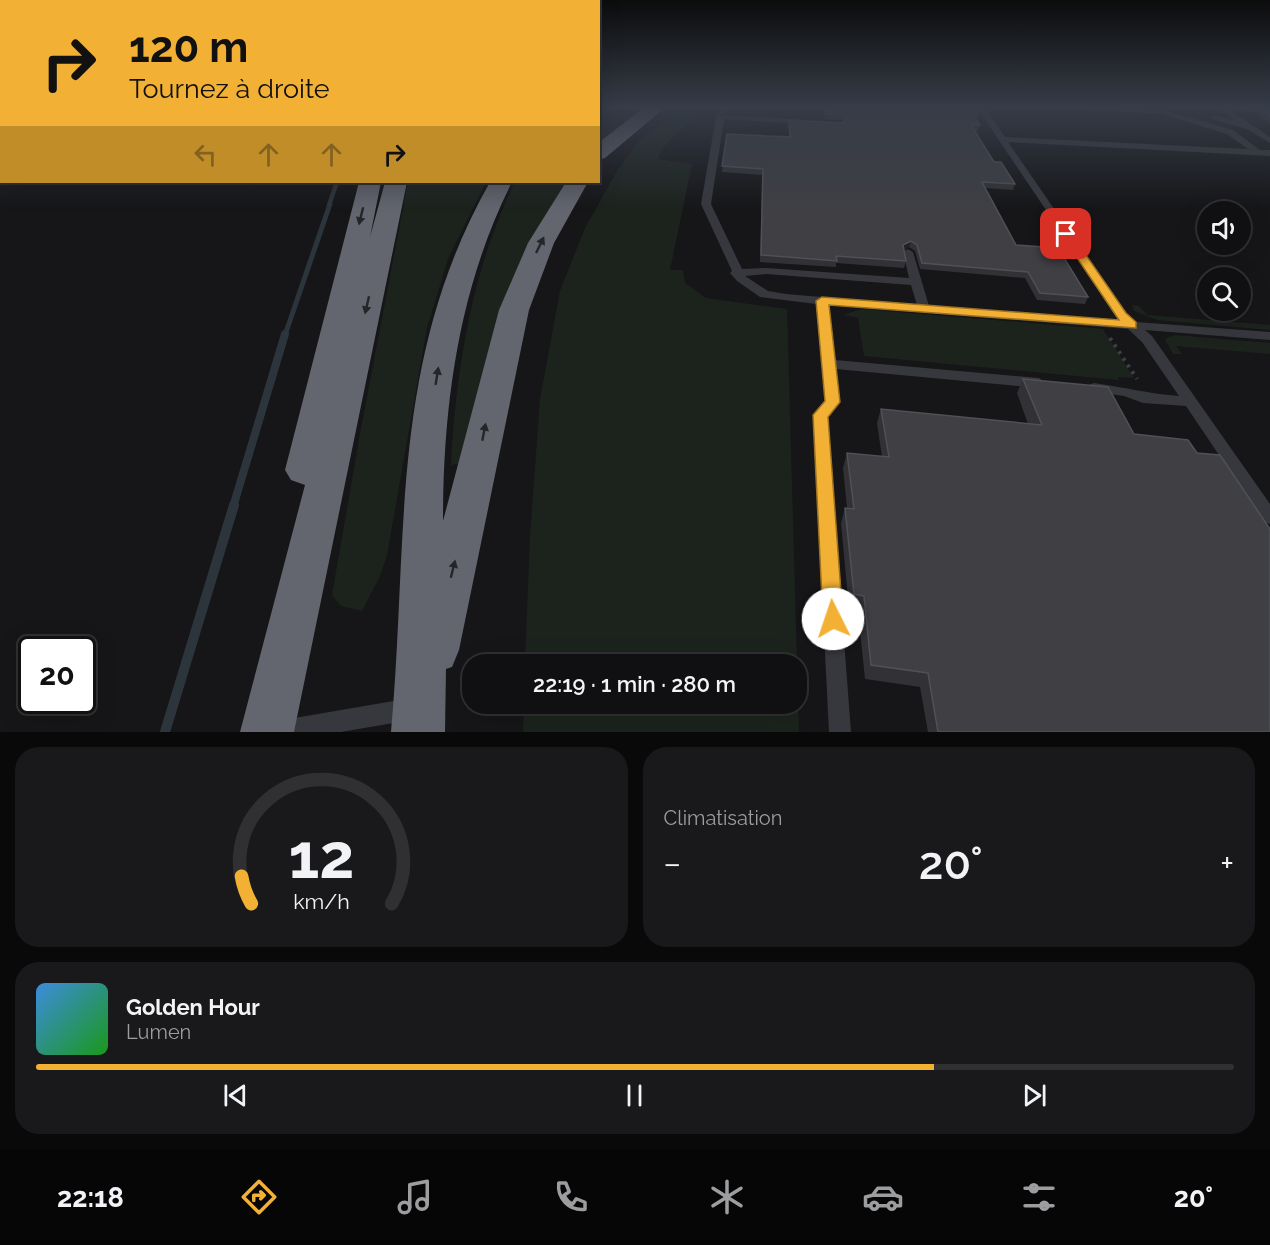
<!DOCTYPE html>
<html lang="fr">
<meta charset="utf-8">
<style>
body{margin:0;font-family:Raleway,sans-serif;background:#19191b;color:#f1f3f6;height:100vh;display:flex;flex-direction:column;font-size:22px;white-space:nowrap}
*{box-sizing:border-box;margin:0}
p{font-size:20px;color:#9c9d9f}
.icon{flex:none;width:33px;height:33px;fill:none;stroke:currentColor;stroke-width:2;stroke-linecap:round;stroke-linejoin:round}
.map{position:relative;height:732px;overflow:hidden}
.sheet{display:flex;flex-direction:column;gap:15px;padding:15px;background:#09090a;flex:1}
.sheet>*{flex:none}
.top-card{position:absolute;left:0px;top:0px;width:600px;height:183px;box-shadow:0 6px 24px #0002,0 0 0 2px #303032;background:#f2b134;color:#111;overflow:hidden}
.fabs{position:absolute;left:1197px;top:201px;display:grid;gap:12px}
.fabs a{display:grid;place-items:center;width:54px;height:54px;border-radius:50%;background:#101012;box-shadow:0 6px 24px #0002,0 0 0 2px #303032;font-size:30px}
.speed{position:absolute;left:18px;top:636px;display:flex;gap:12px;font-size:30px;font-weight:700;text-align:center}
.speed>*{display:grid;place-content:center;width:78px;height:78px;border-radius:50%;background:#101012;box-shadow:0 6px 24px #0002,0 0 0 2px #303032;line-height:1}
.speed .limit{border:3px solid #111;border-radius:9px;background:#fff;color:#111}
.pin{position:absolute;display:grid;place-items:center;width:51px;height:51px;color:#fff;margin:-26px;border-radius:12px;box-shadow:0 3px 9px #0006}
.me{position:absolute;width:66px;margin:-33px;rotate:356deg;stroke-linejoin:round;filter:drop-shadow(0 0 4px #0008)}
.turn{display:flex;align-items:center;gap:21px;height:126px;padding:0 30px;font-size:27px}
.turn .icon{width:78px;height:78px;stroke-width:2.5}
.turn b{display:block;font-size:42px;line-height:51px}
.lanes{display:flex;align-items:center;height:57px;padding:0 30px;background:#0003;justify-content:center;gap:30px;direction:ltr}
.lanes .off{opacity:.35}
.big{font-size:45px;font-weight:600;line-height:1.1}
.sheet .tile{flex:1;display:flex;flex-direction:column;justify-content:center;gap:9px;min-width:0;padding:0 21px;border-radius:24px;background:#19191b}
.sheet .dial{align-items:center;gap:0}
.dial svg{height:156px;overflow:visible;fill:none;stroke:#303032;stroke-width:7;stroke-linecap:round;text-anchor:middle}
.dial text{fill:#f1f3f6;stroke:none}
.song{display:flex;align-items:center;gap:18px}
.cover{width:72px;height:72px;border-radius:9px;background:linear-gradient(135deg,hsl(210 70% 55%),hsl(120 70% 35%))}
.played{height:6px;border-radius:3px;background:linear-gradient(90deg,#f2b134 75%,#303032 75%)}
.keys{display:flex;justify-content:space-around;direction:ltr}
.heat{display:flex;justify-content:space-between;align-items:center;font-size:33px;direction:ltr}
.sheet .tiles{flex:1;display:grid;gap:15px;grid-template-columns:1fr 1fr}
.tile:last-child{grid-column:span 2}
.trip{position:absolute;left:462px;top:654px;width:345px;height:60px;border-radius:24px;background:#101012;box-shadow:0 6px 24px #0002,0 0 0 2px #303032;font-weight:600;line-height:60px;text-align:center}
.tab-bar{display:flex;height:96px;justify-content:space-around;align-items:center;background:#060607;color:#9c9d9f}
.tab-bar .icon{width:42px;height:42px}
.tab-bar .selected{color:#f2b134}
.tab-bar b{font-size:27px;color:#f1f3f6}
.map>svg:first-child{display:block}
.green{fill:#1c231d}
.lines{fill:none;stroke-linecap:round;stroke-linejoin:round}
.stream-far3{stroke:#2c353c;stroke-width:4.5}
.stream-far2{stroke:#2c353c;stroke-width:5}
.stream-far1{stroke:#2c353c;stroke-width:8}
.stream{stroke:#2c353c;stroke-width:10}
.path{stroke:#3d3f44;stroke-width:4;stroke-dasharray:3 5;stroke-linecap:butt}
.lane{fill:#37383d;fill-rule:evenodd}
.highway{fill:#63666e;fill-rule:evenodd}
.wall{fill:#323236}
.shaded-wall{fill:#212124}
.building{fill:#3f3f44;stroke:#4f5156;stroke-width:1.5}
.oneway{fill:#26262a}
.route{fill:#f2b134;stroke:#9d7322;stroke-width:1.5}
</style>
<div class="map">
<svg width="1270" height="732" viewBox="0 0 1270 732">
<rect width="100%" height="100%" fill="#161618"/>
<!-- green -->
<g class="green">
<polygon points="599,106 647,106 599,144"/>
<path d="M690 106H711C697 116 662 142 658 159L692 164 670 270H683L685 283 706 298 787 309 799 732H523L524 704H796V664H525L530 536 540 399 560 291 585 228 617 171 641 138Z"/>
<polygon points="408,182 486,182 448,259 427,328 387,555 380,576 362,611 341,606 332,595 360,434"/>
<path d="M515 182H566L534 235 463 463 451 465C456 369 472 269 515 182Z"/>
<polygon points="1132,305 1139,306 1147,315 1270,325 1270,330 1157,320 1134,311"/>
<polygon points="861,309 1103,329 1134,378 1118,377 1119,380 864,356 858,318 843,315"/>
<polygon points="1175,335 1270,343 1270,354 1176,346 1182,354 1173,354 1165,339"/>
</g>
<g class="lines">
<!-- stream-far3 -->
<polyline class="stream-far3" points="329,205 337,182"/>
<!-- stream-far2 -->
<polyline class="stream-far2" points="285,335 330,204"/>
<!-- stream-far1 -->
<polyline class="stream-far1" points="233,507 285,334"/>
<!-- stream -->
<polyline class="stream" points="165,732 234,505"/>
<!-- path -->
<polyline class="path" points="1110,338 1137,379"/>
<!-- lane -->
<g class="lane">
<path d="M722 106H730L724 115 808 120 812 122 808 124 724 119 711 204 742 269 766 268 909 278 903 252 908 249 913 252 929 306 1120 320 976 106H984L1005 137 1248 149 1227 134 1162 114 1061 108 1057 106 1163 110 1233 130 1260 150H1270V156L1008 142 1125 312 1136 322 1270 332V340L1145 330 1152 336 1270 504V524L1264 522 1186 406 1143 403 1124 396 1089 391 1087 388 1089 385 1094 383C1123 387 1150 394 1179 396L1142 342 1128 329 828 305 835 360 1039 378 1046 383 1039 388 836 369 840 402 827 416 851 732H829L813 415 826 401 816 304 760 297 737 281 730 273 732 271 701 204 716 117ZM766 274 911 285 917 305 786 294 768 291 745 276Z"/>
<polygon points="1215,106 1270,109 1270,113 1231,111 1270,137 1270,143 1247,129 1212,119 1211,117 1215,115 1235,120"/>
<polygon points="411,698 419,701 422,709 419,717 411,720 341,732 266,732 269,724 277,721"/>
</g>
<!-- highway -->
<g class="highway">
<polygon points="646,106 667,106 605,158 598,160 598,143"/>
<polygon points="359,182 381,182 370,237 385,182 407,182 294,732 240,732 305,485 291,480 285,470"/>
<path d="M490 182H512C459 287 443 404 443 521L499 310 528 243 566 182H588L554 243 529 310 459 650 452 667 446 669 445 732H391C409 536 388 362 490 182Z"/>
</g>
</g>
<!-- wall -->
<g class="wall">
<polygon points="823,106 974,106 979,113 978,118 975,118 980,125 978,131 975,131 994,162 1015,184 1013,190 985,188 1016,245 1088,297 1085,304 1037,300 1025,278 920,269 915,251 909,247 904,250 906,261 904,268 836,263 836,267 760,262 762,175 722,172 727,134 789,137 789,120 841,123 844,122 841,120 825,119"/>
<polygon points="1260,109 1270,110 1270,124 1257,115"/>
<polygon points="1023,379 1270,732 928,732 920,687 865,679 858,611 849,609 841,523 845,508 847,508 843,468 847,453 882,457 877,423 881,409 1028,424 1017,393"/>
</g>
<!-- shaded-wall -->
<polygon class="shaded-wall" points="911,241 909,247 901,251 903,245"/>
<!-- building -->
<g class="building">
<polygon points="824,106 974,106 979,113 972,113 980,125 971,125 994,162 1001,162 1015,184 982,182 1016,245 1058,248 1088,297 1040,293 1028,272 922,263 917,245 911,241 903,245 906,261 836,256 837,261 761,255 763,169 722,166 727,134 790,137 789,120 841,123 846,121 847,118 842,115 826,114"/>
<polygon points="1260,109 1270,110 1270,116"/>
<polygon points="1023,379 1108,387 1134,434 1188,440 1197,453 1220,455 1270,529 1270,732 938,732 928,673 871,665 864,596 854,594 845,508 854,509 847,453 889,457 881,409 1042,425"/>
</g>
<!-- one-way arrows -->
<defs><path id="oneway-solid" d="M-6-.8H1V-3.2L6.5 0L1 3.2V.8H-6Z" transform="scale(1.5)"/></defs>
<g class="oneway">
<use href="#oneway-solid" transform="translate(361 216) rotate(104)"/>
<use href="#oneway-solid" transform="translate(540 245) rotate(-64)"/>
<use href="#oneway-solid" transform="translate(367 305) rotate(103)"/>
<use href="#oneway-solid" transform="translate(437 376) rotate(-81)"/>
<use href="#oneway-solid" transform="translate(484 432) rotate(-79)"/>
<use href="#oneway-solid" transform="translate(453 569) rotate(-76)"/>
</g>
<!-- sky -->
<linearGradient id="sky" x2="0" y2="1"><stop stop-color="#0c0c0d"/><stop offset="0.51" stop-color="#363c48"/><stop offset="1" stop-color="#363c48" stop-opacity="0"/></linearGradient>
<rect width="1270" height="209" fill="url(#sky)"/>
<!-- route -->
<polygon class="route" points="1062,232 1070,232 1126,313 1136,322 1136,328 829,305 840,402 828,417 843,619 840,625 833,628 826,625 823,619 813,415 825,401 816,301 822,297 1119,320 1061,234"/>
</svg>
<div class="fabs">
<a><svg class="icon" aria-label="sound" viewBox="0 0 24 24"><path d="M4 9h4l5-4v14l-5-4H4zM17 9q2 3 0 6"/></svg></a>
<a><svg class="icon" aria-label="search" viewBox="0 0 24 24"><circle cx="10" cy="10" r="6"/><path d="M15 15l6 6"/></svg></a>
</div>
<div class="speed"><div class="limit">20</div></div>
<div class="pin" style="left:1066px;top:234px;background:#d93025"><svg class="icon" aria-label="arrive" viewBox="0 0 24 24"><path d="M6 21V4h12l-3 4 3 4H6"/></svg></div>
<svg class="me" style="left:833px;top:619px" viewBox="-20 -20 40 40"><circle r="19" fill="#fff"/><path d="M0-13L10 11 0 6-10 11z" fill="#f2b134"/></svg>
<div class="trip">22:19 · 1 min · 280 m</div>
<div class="top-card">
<div class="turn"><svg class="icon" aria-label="right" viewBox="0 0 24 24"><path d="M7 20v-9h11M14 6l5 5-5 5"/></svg><div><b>120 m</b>Tournez à droite</div></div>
<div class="lanes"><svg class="icon off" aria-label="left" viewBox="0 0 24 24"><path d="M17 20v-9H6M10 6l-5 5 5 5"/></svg><svg class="icon off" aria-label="ahead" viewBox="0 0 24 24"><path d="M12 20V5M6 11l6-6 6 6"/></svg><svg class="icon off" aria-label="ahead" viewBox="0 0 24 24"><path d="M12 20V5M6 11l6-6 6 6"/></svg><svg class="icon" aria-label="right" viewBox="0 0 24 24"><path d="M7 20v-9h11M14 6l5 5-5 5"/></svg></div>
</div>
</div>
<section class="sheet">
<div class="tiles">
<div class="tile dial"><svg viewBox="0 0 100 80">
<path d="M14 69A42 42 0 1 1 86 69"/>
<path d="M14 69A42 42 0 0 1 9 55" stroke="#f2b134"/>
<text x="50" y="56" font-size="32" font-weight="700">12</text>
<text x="50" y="72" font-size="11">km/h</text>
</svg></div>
<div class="tile"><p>Climatisation</p>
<div class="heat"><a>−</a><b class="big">20°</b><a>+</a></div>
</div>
<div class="tile">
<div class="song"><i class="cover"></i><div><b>Golden Hour</b><p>Lumen</p></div></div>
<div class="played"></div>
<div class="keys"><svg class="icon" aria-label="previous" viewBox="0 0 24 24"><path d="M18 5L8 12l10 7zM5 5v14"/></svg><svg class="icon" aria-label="pause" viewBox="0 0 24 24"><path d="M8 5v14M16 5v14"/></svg><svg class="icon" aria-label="next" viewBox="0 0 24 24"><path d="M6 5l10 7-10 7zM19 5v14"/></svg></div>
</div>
</div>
</section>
<nav class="tab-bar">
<b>22:18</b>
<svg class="icon selected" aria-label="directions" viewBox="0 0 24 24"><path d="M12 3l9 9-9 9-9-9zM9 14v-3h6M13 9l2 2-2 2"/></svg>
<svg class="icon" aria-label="music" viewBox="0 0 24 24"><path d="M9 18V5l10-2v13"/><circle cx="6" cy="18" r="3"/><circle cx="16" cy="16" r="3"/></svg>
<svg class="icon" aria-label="phone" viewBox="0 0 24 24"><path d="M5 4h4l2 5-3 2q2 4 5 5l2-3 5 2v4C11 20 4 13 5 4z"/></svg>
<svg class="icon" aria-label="climate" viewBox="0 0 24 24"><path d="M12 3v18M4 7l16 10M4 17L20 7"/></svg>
<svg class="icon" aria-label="car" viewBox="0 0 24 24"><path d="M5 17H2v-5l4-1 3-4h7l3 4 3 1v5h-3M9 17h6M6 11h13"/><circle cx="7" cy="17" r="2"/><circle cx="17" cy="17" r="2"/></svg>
<svg class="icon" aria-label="filters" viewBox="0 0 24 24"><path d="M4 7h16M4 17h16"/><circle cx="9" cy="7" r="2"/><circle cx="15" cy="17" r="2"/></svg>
<b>20°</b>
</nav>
